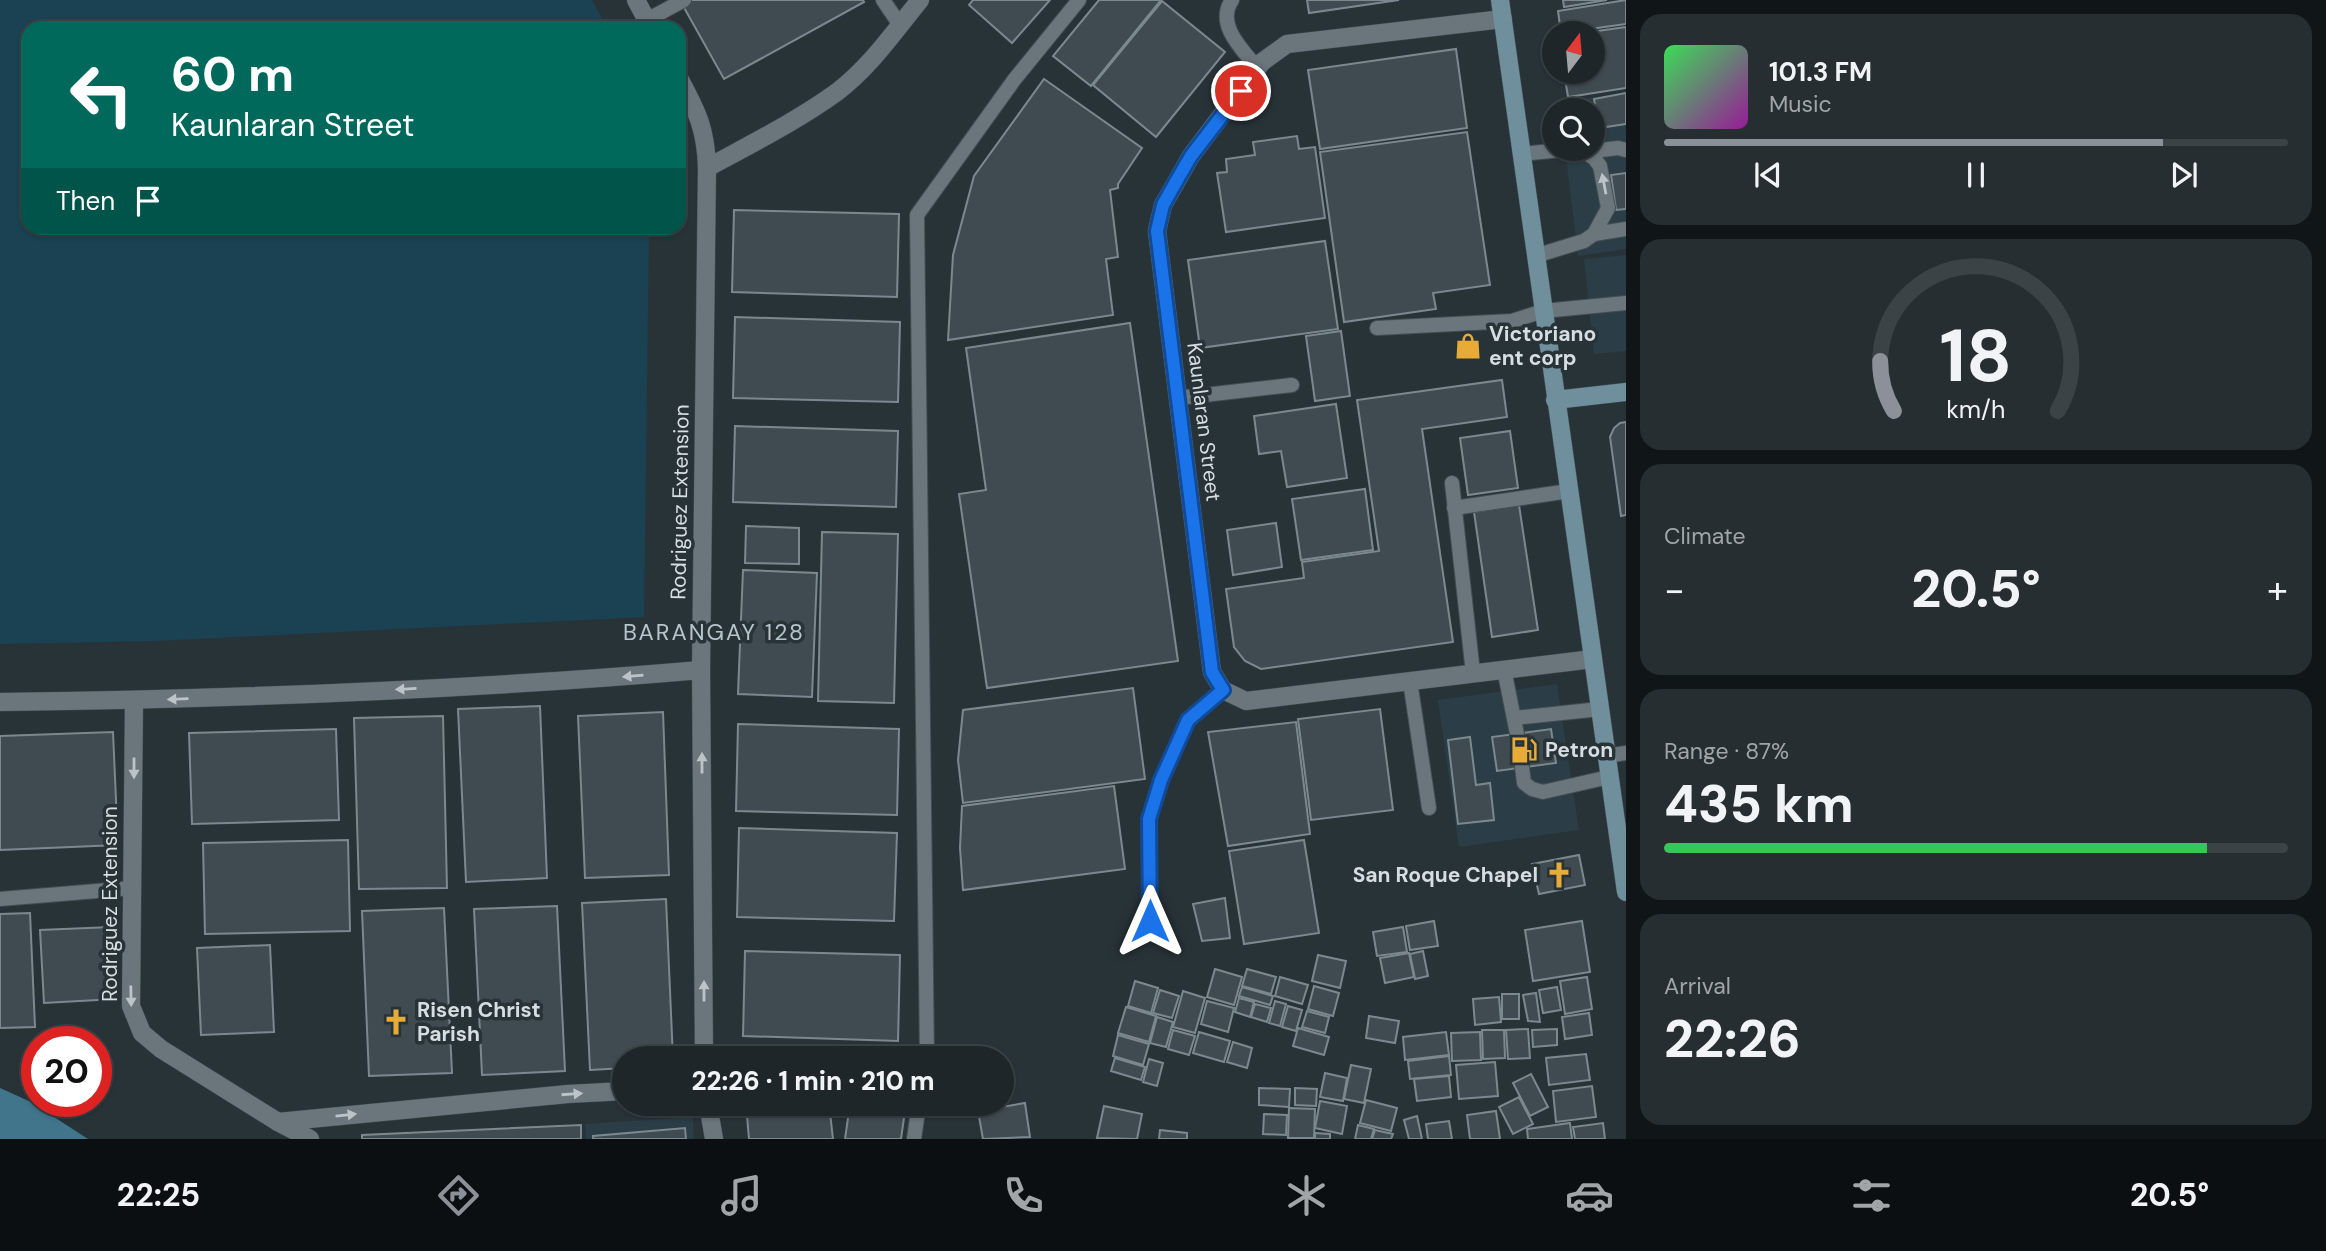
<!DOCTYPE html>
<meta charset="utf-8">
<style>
body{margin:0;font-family:"DM Sans",sans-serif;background:#262e32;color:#f1f3f6;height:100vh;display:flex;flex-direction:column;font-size:26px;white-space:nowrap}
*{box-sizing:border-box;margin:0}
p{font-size:23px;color:#a1a5a8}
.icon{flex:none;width:38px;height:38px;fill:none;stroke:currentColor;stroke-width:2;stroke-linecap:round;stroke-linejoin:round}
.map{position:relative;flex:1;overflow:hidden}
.panel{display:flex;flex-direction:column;gap:14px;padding:14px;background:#101517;width:700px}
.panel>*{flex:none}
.guide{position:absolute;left:21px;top:21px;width:665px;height:214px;border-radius:21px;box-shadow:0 2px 5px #0004,0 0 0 2px #3c4347;background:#00695c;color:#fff;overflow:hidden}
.needle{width:46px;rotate:16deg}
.controls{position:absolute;left:1542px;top:21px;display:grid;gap:14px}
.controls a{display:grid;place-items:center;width:63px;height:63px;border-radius:50%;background:#1e262a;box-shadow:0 2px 5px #0004,0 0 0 2px #3c4347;font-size:35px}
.speed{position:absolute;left:21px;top:1026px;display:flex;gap:14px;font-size:35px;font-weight:700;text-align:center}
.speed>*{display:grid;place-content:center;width:91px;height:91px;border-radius:50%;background:#1e262a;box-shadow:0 2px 5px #0004,0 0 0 2px #3c4347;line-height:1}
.speed .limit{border:10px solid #d22;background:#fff;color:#111}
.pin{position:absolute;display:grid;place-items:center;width:60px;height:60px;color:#fff;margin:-30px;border:4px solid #fff;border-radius:50%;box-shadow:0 2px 7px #0007}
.me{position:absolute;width:77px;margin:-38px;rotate:0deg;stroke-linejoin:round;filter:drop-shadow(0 0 5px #0008)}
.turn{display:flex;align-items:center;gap:24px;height:147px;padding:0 35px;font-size:32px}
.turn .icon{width:91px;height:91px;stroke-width:2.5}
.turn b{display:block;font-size:49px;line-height:60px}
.then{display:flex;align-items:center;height:66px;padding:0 35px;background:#0003;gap:14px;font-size:26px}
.big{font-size:52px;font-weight:800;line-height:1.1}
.panel .widget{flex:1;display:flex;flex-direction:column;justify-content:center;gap:10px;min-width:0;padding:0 24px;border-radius:21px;background:#262e32}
.panel .dial{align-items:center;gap:0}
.dial svg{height:182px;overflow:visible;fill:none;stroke:#3c4347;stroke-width:7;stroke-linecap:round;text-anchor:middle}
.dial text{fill:#f1f3f6;stroke:none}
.song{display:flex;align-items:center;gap:21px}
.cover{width:84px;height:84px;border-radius:10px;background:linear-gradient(135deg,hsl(130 70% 55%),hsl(300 70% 35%))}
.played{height:7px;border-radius:4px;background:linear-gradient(90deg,#8c9099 80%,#3c4347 80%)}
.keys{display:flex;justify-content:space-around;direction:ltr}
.heat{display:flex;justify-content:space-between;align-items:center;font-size:38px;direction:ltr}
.charge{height:10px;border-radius:5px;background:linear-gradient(90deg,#34c759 87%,#3c4347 0)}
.trip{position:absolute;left:612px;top:1046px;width:402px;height:70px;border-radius:35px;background:#1e262a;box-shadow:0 2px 5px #0004,0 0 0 2px #3c4347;font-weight:800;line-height:70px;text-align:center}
.tab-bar{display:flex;height:112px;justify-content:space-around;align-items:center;background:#0c0f11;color:#a1a5a8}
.tab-bar .icon{width:49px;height:49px}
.tab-bar .selected{color:#8c9099}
.tab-bar b{font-size:32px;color:#f1f3f6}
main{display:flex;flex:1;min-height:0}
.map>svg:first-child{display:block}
.built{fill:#2b3d46}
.green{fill:#1a4252}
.water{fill:#40758c}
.building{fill:#404b51;stroke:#7c888f;stroke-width:2}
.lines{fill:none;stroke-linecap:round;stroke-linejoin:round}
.lane-casing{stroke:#444e52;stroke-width:16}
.street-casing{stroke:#444e52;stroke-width:19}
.secondary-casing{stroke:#444e52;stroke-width:19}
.lane{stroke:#6a767c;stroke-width:14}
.street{stroke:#6a767c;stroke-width:18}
.secondary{stroke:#6f8f9d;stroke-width:18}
.oneway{fill:#bcc4c8}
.route-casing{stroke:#114b97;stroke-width:18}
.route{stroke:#1a73e8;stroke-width:12}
.labels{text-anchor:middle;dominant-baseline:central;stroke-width:7;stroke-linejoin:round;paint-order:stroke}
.poi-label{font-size:21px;font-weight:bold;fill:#d7dee1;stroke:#283338;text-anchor:start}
.street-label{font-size:21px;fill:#d7dee1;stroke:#283338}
.neighbourhood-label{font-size:23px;letter-spacing:2px;fill:#b7c4cb;stroke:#283338}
</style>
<main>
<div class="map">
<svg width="1626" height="1139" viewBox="0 0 1626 1139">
<rect width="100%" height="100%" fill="#283338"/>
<!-- built -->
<g class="built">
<polygon points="1626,92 1626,249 1578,256 1565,149 1592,149 1592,110 1560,110 1559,103"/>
<polygon points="1626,255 1626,351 1594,354 1584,259"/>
<polygon points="1557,684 1579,830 1459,847 1438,700"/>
<polygon points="693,1117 694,1139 586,1139 585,1124"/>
</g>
<!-- green -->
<polygon class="green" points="0,0 592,0 607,28 28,28 28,228 649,228 644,617 156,641 0,644"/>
<!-- water -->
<polygon class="water" points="0,1088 31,1102 88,1139 0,1139"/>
<!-- building -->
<g class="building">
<polygon points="690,0 863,0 864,2 724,79 682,4"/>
<polygon points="973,0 1050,0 1012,43 969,5"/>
<polygon points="1099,0 1161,0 1091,86 1053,56"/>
<polygon points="1307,0 1399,0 1309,13"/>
<polygon points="1563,0 1607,0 1564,7"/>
<polygon points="1626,0 1626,24 1561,33 1558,11"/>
<polygon points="1162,1 1225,52 1156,137 1093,85"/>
<polygon points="1626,27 1626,88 1568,97 1564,72 1592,72 1592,33 1583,33"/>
<polygon points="1456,49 1467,128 1320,149 1308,70"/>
<polygon points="1044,79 1142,148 1118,184 1118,188 1110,190 1118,257 1106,259 1113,315 948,340 953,255 974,176"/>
<polygon points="1626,93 1626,124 1599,128 1594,99"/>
<polygon points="1467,132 1490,285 1433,293 1436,309 1344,322 1320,152"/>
<polygon points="1297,136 1299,149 1315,147 1325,218 1226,232 1217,173 1227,172 1226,159 1255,155 1253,142"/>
<polygon points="1626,173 1626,209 1616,210 1611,175"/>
<polygon points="734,210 899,214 897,297 732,292"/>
<polygon points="1325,241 1338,329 1200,348 1188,260"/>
<polygon points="735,317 900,322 898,402 733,398"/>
<polygon points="1130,323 1178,661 987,688 959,494 986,490 966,348"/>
<polygon points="1341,331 1350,396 1315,401 1306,336"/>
<polygon points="1502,380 1507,417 1422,429 1453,642 1261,669 1245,661 1234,647 1226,589 1304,578 1302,562 1379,551 1357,400"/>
<polygon points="1336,404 1347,478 1287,487 1281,451 1259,454 1254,416"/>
<polygon points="1626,422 1626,515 1621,516 1610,437 1614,428 1620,423"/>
<polygon points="735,426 898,431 896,507 733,502"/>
<polygon points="1510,431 1518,488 1468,495 1460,438"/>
<polygon points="1365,489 1373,550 1301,560 1292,499"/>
<polygon points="1519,505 1538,630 1492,637 1474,512"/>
<polygon points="1276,523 1282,567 1233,575 1227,530"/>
<polygon points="746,526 799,528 799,564 745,563"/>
<polygon points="822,532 898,534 894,703 818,701"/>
<polygon points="743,570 817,573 812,697 738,694"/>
<polygon points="1133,688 1145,779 963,803 958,760 963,710"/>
<polygon points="540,706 547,878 466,882 458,709"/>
<polygon points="1380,709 1393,810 1311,820 1298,719"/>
<polygon points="663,712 669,875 585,878 578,716"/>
<polygon points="443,716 447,888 359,889 354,718"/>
<polygon points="1296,722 1310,834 1228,846 1208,732"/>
<polygon points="738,724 899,729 897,815 736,811"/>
<polygon points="336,729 339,820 192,824 189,733"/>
<polygon points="1551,729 1556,763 1497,771 1492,737"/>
<polygon points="113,732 118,845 0,850 0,736"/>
<polygon points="1470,737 1476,785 1490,783 1494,820 1458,824 1448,740"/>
<polygon points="1114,786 1125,869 963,890 960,848 962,806"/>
<polygon points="739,828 897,833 894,921 737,917"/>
<polygon points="348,840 350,931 205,934 203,843"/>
<polygon points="1304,840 1319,933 1244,944 1229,851"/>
<polygon points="1579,855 1585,885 1539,894 1532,864"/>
<polygon points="1225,898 1230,938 1202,941 1193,904"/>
<polygon points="666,899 673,1059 625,1059 625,1068 590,1070 582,903"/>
<polygon points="557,906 565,1071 482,1075 474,909"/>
<polygon points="444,908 452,1073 369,1076 362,911"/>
<polygon points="30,913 35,1027 0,1028 0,914"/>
<polygon points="1434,921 1438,946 1410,950 1406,926"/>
<polygon points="1582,921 1590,972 1533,981 1525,930"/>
<polygon points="111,927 115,999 44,1003 40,930"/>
<polygon points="1403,927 1407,952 1377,956 1373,932"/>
<polygon points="270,945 274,1032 201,1035 197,948"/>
<polygon points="745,951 900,955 898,1041 743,1036"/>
<polygon points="1423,951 1428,976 1415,979 1410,954"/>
<polygon points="1409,953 1414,977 1385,983 1380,958"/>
<polygon points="1318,955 1346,961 1340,988 1312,981"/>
<polygon points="1215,969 1242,977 1234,1005 1207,997"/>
<polygon points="1247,969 1276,977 1271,994 1242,986"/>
<polygon points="1280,977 1308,985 1302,1004 1275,996"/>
<polygon points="1587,977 1592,1009 1565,1014 1560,981"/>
<polygon points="1135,981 1158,988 1151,1013 1128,1006"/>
<polygon points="1314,986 1339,993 1333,1016 1308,1009"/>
<polygon points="1242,987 1273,996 1270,1005 1239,996"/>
<polygon points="1557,987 1561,1010 1543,1013 1539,990"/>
<polygon points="1160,990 1179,996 1172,1018 1153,1013"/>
<polygon points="1183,991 1205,998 1195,1033 1173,1027"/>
<polygon points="1536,993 1540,1022 1528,1021 1523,995"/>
<rect x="1502" y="994" width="17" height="25"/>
<polygon points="1499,997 1501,1022 1475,1025 1473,999"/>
<polygon points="1239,998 1254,1002 1250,1017 1235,1012"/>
<polygon points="1207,1001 1234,1008 1228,1032 1201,1024"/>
<polygon points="1275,1001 1286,1004 1280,1026 1269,1023"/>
<polygon points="1255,1004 1271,1008 1267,1022 1251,1017"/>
<polygon points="1288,1006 1302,1010 1296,1031 1282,1027"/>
<polygon points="1126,1007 1156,1016 1149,1042 1118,1033"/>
<polygon points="1307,1011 1329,1017 1325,1033 1302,1027"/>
<polygon points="1589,1013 1592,1035 1565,1039 1562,1017"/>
<polygon points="1369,1016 1399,1021 1395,1043 1366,1038"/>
<polygon points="1157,1017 1173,1022 1166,1047 1150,1043"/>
<polygon points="1298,1028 1329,1037 1324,1055 1293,1046"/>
<polygon points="1528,1029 1530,1058 1508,1059 1506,1030"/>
<polygon points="1557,1029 1557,1045 1533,1047 1532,1030"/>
<polygon points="1173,1030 1195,1036 1189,1055 1168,1049"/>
<polygon points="1482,1030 1504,1030 1505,1058 1483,1059"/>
<polygon points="1199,1032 1230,1041 1224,1062 1193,1053"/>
<polygon points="1446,1032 1449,1055 1405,1060 1403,1037"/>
<polygon points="1480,1032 1481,1060 1452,1061 1451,1033"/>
<polygon points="1118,1035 1149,1044 1143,1065 1113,1056"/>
<polygon points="1233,1042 1252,1048 1247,1068 1227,1062"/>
<polygon points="1586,1054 1590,1080 1549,1085 1546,1058"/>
<polygon points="1449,1056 1451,1075 1410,1079 1408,1061"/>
<polygon points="1115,1058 1145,1067 1141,1080 1111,1071"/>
<polygon points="1149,1059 1163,1063 1157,1086 1143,1082"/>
<polygon points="1495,1062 1498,1096 1459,1099 1456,1065"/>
<polygon points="1351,1065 1371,1069 1364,1103 1344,1099"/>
<polygon points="1325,1073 1347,1078 1343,1101 1320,1097"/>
<polygon points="1531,1074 1548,1107 1530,1116 1513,1083"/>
<polygon points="1449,1076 1451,1097 1417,1101 1414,1079"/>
<polygon points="1592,1086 1596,1117 1556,1122 1553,1091"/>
<polygon points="1259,1088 1290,1089 1289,1107 1259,1105"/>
<polygon points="1295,1088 1317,1089 1316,1106 1295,1105"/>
<polygon points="1519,1097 1533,1124 1513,1134 1499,1107"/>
<polygon points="1366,1100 1397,1108 1391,1131 1360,1123"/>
<polygon points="1320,1101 1347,1106 1342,1134 1315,1128"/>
<polygon points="1025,1103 1030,1137 983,1139 978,1111"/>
<polygon points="746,1104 829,1104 833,1139 749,1139"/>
<polygon points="850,1104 906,1104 901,1139 845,1139"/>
<polygon points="1104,1106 1142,1114 1137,1139 1097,1138"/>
<polygon points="1289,1108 1315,1109 1314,1138 1288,1138"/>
<polygon points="1496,1111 1500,1139 1470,1139 1467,1115"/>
<polygon points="1264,1114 1287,1115 1286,1135 1263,1134"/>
<polygon points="1417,1116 1422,1139 1409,1139 1404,1120"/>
<polygon points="1449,1121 1452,1139 1428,1139 1426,1124"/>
<polygon points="1570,1123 1572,1139 1528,1139 1527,1129"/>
<polygon points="1603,1123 1605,1139 1575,1139 1573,1127"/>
<polygon points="581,1125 581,1139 362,1139 362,1135"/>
<polygon points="1358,1125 1374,1129 1371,1139 1355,1139"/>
<polygon points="685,1128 686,1139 593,1139 593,1136"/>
<polygon points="1160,1130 1187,1133 1187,1139 1159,1139"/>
<polygon points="1375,1130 1393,1134 1391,1139 1372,1139"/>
<polygon points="1315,1133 1330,1134 1330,1139 1315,1139"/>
</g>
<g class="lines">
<!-- lane casing -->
<g class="lane-casing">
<g id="lane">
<polyline points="883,0 900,25"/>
<path d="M1232 0C1215 25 1243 50 1258 69"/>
<polyline points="647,20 684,0"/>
<polyline points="1584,152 1618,148 1626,150"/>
<polyline points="1521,154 1561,150 1584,152 1594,158 1600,166 1608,208 1594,234 1584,241 1535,256"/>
<polyline points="1594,234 1626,229"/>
<polyline points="1377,328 1512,321 1543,311 1626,303"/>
<polyline points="1178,398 1292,385"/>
<polyline points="1452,483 1473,673"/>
<polyline points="1454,508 1569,491"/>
<polyline points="1504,669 1517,734"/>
<polyline points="1410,681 1429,808"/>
<polyline points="1514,718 1600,709"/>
<polyline points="1606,756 1626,753"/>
<polyline points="1522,767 1524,783 1532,789 1543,792 1609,777"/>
<polyline points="0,899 133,888"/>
<polyline points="1150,921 1149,819 1161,780 1188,720 1223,690"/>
<polyline points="927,1059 917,215 1014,80 1079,0"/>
<polyline points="914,1139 919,1104"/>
</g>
</g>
<!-- street casing -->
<g class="street-casing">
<g id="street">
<polyline points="636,0 651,28"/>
<polyline points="1503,19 1287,44 1262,62 1191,156 1163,205 1157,231 1212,672 1223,690 1246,701 1593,659"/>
<path d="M679 78C697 111 706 129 707 168L701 670 704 1059"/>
<path d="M707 168C751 144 797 121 837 92 870 67 894 32 920 0"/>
<polyline points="134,700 131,1006 142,1033 161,1049 278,1122 310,1139"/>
<path d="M0 702C234 699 468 690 701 670"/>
<polyline points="708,1104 714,1139"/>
<polyline points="278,1122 568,1094 625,1091"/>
</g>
</g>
<!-- secondary casing -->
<g class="secondary-casing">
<g id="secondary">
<polyline points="1500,0 1626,892"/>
<polyline points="1555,400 1626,392"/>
</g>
</g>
<!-- lane -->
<use href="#lane" class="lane"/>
<!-- street -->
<use href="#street" class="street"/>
<!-- secondary -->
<use href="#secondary" class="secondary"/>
</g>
<!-- one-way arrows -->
<defs><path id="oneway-solid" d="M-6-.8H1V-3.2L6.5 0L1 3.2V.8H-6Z" transform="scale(1.75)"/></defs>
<g class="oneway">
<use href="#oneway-solid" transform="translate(1604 184) rotate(-101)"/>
<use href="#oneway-solid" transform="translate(633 676) rotate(175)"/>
<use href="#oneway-solid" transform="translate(406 689) rotate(177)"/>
<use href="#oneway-solid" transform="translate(178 699) rotate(178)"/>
<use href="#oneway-solid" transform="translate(702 763) rotate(-90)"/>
<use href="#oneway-solid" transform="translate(134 768) rotate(90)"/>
<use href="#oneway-solid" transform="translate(704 991) rotate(-90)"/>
<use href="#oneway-solid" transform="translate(131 996) rotate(89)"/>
<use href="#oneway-solid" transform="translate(572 1094) rotate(-4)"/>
<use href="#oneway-solid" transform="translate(346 1115) rotate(-6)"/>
</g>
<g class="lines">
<!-- route casing -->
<g class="route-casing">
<polyline id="route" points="1150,921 1149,819 1161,780 1188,720 1223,690 1212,672 1157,231 1163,205 1177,180 1191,156 1241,91"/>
</g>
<!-- route -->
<use href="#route" class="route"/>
</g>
<!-- icons -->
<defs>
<g id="shop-bare" transform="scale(2.1)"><path d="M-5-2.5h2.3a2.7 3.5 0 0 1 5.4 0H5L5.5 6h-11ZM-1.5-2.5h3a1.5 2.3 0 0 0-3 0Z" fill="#e9ab38" stroke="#283338" stroke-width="2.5" paint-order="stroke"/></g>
<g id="fuel-bare" transform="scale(2.1)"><path d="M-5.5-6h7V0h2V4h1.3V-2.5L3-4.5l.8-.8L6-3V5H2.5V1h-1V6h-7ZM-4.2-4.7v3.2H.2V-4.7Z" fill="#e9ab38" stroke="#283338" stroke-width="2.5" paint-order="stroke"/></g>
<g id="church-bare" transform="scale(2.1)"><path d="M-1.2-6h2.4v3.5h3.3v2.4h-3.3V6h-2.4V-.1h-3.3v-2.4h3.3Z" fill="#e9ab38" stroke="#283338" stroke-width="2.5" paint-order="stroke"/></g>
</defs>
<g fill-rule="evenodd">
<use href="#shop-bare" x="1468" y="346"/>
<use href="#fuel-bare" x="1524" y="750"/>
<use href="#church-bare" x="1559" y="875"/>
<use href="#church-bare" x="396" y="1022"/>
</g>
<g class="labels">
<!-- poi labels -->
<g class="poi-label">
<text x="1489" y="334">Victoriano<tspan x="1489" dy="24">ent corp</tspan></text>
<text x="1545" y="750">Petron</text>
<text x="1538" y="875" text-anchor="end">San Roque Chapel</text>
<text x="417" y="1010">Risen Christ<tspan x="417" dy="24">Parish</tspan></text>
</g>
<!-- street labels -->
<g class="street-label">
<text transform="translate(1204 422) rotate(83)">Kaunlaran Street</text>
<text transform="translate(680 502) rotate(-89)">Rodriguez Extension</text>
<text transform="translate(110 904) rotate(-90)">Rodriguez Extension</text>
</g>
<!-- neighbourhood labels -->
<g class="neighbourhood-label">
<text x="714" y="632">BARANGAY 128</text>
</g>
</g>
</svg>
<div class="controls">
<a><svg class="needle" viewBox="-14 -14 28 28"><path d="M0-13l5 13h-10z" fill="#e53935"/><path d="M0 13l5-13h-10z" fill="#a1a5a8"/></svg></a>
<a><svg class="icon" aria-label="search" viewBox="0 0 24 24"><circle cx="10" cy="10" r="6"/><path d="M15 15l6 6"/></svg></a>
</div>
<div class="speed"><div class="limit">20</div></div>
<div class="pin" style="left:1241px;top:91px;background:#d93025"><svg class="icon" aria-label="arrive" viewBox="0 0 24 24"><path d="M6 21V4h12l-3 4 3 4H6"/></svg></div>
<svg class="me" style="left:1150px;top:921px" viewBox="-20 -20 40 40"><path d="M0-17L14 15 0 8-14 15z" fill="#1a73e8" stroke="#fff" stroke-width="4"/></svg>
<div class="trip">22:26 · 1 min · 210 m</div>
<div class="guide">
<div class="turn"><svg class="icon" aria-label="left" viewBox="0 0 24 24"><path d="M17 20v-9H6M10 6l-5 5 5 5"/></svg><div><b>60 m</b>Kaunlaran Street</div></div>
<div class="then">Then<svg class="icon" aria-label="arrive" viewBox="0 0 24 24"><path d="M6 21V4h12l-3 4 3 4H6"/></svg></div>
</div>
</div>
<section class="panel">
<div class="widget">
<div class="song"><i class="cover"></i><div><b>101.3 FM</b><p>Music</p></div></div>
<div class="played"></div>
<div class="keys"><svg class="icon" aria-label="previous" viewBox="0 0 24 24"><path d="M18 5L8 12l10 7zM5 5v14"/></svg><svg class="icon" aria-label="pause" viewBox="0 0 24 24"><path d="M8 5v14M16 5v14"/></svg><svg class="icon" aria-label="next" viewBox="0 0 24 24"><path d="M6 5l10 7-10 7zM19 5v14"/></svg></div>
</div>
<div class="widget dial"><svg viewBox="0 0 100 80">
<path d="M14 69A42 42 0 1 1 86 69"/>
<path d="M14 69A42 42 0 0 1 8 47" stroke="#8c9099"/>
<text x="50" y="56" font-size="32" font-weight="700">18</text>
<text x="50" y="72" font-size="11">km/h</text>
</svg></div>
<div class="widget"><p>Climate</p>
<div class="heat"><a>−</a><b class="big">20.5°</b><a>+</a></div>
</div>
<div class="widget"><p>Range · 87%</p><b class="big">435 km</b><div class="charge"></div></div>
<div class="widget"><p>Arrival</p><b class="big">22:26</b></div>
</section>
</main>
<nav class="tab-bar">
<b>22:25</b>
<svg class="icon selected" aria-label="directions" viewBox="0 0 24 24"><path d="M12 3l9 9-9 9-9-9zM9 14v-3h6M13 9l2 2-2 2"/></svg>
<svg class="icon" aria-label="music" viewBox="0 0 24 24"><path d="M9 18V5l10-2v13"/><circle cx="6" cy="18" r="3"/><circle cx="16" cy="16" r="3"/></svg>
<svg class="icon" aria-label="phone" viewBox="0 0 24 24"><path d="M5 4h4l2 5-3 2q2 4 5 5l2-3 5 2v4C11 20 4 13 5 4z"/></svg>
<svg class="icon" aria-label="climate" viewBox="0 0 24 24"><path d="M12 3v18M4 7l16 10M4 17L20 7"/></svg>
<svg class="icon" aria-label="car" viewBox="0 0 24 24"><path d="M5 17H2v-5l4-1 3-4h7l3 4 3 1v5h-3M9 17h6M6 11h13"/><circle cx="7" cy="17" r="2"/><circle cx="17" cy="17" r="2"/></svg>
<svg class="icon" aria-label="filters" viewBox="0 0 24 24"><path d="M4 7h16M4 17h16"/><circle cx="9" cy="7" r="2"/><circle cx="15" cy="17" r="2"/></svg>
<b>20.5°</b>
</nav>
